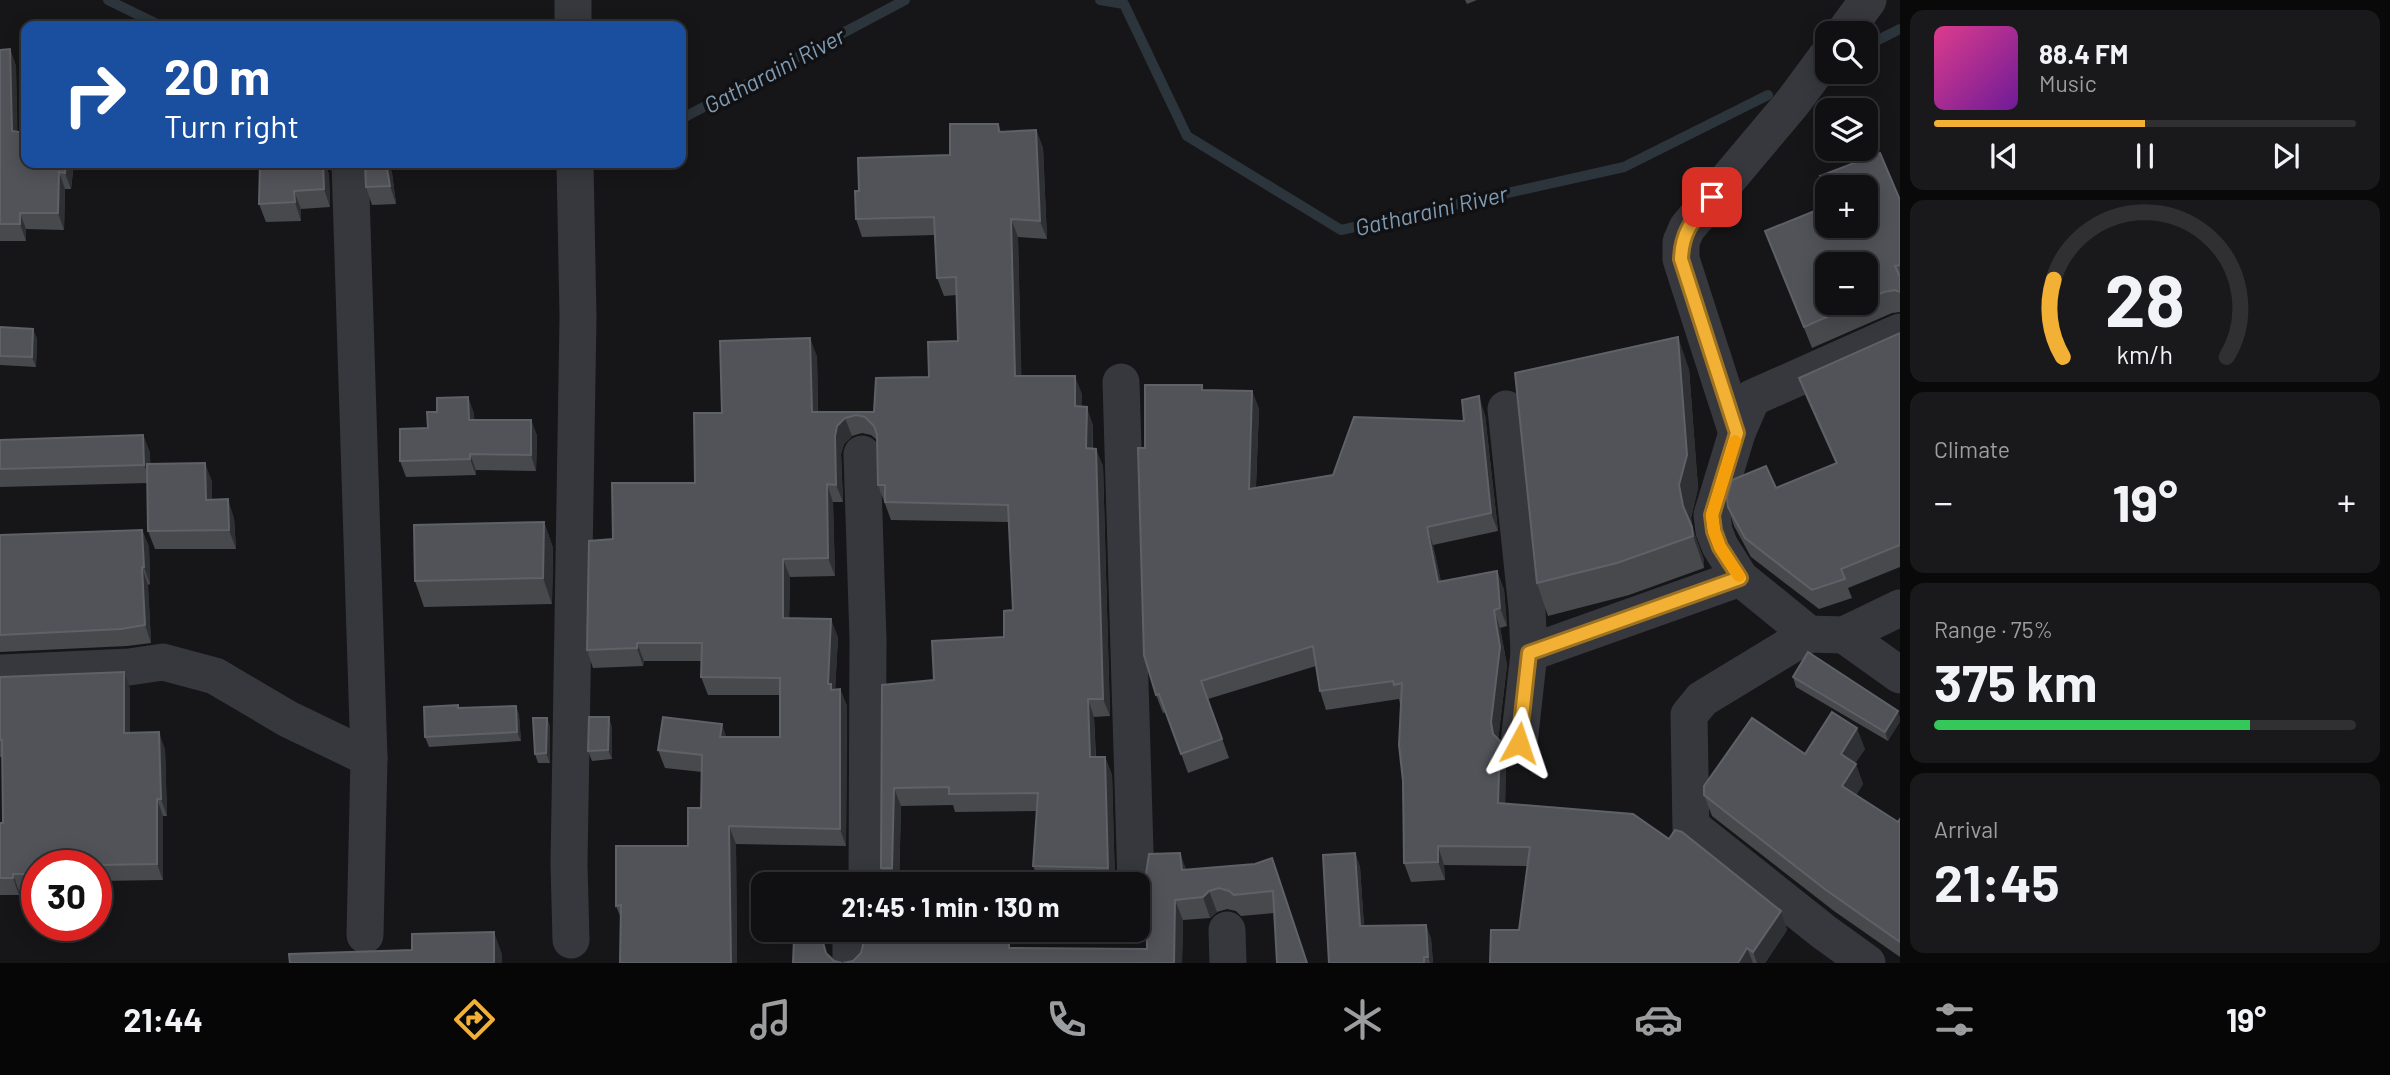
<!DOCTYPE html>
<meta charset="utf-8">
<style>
body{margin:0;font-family:Barlow,sans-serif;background:#19191b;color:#f1f3f6;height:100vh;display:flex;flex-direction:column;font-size:26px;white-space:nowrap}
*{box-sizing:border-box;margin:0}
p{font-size:23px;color:#9c9d9f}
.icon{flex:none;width:38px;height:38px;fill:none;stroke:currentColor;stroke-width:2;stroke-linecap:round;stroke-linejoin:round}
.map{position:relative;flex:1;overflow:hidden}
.drawer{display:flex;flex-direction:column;gap:10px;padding:10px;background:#09090a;width:490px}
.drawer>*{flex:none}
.guide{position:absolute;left:21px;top:21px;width:665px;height:147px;border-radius:14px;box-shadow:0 4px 18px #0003,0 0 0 2px #303032;background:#1a4fa0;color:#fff;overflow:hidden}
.fabs{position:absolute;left:1815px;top:21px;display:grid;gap:14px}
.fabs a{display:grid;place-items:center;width:63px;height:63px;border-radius:14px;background:#101012;box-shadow:0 4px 18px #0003,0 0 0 2px #303032;font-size:35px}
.speed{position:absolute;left:21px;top:850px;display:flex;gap:14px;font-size:35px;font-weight:700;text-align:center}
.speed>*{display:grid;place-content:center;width:91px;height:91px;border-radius:50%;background:#101012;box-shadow:0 4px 18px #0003,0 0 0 2px #303032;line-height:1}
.speed .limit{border:10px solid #d22;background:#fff;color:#111}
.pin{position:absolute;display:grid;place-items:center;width:60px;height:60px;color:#fff;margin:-30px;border-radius:14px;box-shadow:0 4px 10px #0006}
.me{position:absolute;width:77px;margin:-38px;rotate:5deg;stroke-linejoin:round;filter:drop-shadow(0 0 5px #0008)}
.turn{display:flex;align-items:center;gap:24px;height:147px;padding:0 28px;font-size:32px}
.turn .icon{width:91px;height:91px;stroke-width:2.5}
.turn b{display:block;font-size:49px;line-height:60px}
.big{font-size:52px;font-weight:700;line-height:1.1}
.drawer .widget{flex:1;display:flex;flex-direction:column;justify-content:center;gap:10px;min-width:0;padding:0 24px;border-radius:14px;background:#19191b}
.drawer .dial{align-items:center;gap:0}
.dial svg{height:182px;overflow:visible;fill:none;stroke:#303032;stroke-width:7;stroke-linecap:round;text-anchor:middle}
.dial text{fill:#f1f3f6;stroke:none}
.song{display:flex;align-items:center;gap:21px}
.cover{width:84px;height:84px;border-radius:10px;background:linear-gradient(135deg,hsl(330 70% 55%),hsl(280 70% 35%))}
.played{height:7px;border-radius:4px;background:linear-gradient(90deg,#f2b134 50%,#303032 50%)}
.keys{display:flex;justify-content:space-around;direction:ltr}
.heat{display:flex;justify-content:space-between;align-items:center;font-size:38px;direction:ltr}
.charge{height:10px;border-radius:5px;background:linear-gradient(90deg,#34c759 75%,#303032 0)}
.trip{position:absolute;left:751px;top:872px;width:399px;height:70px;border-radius:14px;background:#101012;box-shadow:0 4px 18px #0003,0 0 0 2px #303032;font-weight:700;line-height:70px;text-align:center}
.dock{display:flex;height:112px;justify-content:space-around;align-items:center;background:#060607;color:#9c9d9f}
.dock .icon{width:49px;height:49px}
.dock .active{color:#f2b134}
.dock b{font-size:32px;color:#f1f3f6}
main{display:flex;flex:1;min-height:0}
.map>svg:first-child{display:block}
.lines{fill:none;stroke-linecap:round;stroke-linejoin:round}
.stream{stroke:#2c353c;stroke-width:10}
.minor{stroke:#37383d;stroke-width:37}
.wall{fill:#47494d;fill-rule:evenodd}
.shaded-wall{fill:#2f3033}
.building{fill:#525359;stroke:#5f6168;stroke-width:2}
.route-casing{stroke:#9d7322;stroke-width:18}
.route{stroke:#f2b134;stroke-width:12}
.slow{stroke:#f59e0b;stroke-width:12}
.labels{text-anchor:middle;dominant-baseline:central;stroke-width:7;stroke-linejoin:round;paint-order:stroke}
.water-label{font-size:23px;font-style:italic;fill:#7f9bb3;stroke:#111113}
</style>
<main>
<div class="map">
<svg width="1900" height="963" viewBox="0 0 1900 963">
<rect width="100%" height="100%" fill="#161618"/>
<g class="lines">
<!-- stream -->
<g class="stream">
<polyline points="108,0 161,26"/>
<polyline points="1100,0 1124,4 1187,136 1341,230 1624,167 1768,95"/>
<polyline points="1866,46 1900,29"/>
<polyline points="681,119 905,0"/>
</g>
<!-- minor -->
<g class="minor">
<polyline points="573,0 573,26"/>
<polyline points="1844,33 1868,0"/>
<polyline points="350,163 369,758 365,935"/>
<polyline points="1900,332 1752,398 1737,433 1712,515 1714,531 1720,546 1740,578 1809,634 1844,635 1900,608"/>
<polyline points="1121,382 1136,884"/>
<polyline points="1506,409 1527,609 1529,653 1519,743"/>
<polyline points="1737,433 1681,259 1681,242 1687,228 1793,102 1827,56"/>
<polyline points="862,454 868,639 867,884"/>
<polyline points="1809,634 1702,699 1689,715 1691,830 1697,831 1824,932 1867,963"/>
<polyline points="1844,635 1900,675"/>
<polyline points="1529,653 1740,578"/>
<polyline points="0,673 129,667 163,662 215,676 288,719 369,758"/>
<polyline points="1227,930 1228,963"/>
<polyline points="571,940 569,864 578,317 575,163"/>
<polyline points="851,963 851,942"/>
</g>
</g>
<!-- wall -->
<g class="wall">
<polygon points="1465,0 1477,0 1467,4"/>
<polygon points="10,49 16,66 17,132 26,163 74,163 71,189 65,189 64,230 26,229 26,241 0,241 0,50"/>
<polygon points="998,124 1001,132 1036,130 1043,148 1047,239 1018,237 1021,376 1082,394 1081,407 1093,425 1093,449 1103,466 1110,716 1094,717 1096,757 1105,757 1112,775 1115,884 1040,884 1033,866 1037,811 955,812 953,805 901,806 899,884 887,884 881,868 882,685 934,680 1004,637 1013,610 1009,522 891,520 878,485 877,440 871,435 862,433 852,436 844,444 841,454 843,502 833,502 835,576 790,577 789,618 838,637 835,689 840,689 847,706 846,846 736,844 737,963 620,963 621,918 616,906 688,846 701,808 702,772 665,768 658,750 726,737 780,737 780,695 708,695 701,677 702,661 644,661 643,666 593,668 587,650 613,539 695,483 722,413 817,356 818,412 874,412 929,377 958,341 957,295 944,296 937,278 935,235 862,237 856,219 859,191 950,155"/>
<polygon points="260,163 325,163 329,175 330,207 301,209 301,221 266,222 259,204"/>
<polygon points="365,163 388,163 392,173 396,204 372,205 366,187"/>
<path d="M1820 176 1900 200V312L1892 313 1812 348 1765 231 1866 226 1827 187V194ZM1866 264V303H1827Z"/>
<polygon points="0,327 37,338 36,367 0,365"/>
<polygon points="1900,333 1900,567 1848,588 1852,598 1819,609 1751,557 1734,526 1728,507 1836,464 1806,397 1799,378"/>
<polygon points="1689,369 1698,488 1691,518 1693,530 1704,560 1704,568 1629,595 1548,616 1537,583"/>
<polygon points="1204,390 1252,391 1259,409 1256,487 1333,475 1464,421 1485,415 1498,531 1433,545 1441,582 1497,571 1504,590 1507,626 1500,628 1507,665 1498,740 1506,760 1505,804 1669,839 1781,911 1787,930 1765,963 1490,963 1519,930 1527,866 1444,865 1445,880 1411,882 1404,863 1401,703 1400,704 1399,699 1326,710 1320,691 1316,666 1208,699 1229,758 1188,773 1166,712 1163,713 1156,695 1145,448"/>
<polygon points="474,413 474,420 531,420 537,436 536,471 476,470 476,475 406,477 400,461 428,428"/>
<polygon points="143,435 150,453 150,464 212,481 212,500 234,518 236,549 155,549 148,531 147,483 0,487 0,440"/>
<polygon points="544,522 553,548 552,604 424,607 415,581"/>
<polygon points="142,530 149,547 150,584 148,585 151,643 127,646 0,652 0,535"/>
<polygon points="0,677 130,688 130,733 165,749 167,816 163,816 163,880 96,881 96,866 37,866 37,890 19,891 19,895 0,895 0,823 3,823 3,757 0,757"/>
<polygon points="1793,677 1900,717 1888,741 1796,687"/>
<polygon points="458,705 459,708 516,706 519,715 521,741 429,747 425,737"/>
<polygon points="547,718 550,727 550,763 538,763 535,754"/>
<polygon points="612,727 612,759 592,761 588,751"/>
<polygon points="1865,749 1855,763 1863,784 1856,795 1898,822 1900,819 1900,957 1834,911 1712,816 1704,795 1805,754"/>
<polygon points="1355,853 1360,867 1364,926 1426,925 1431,939 1433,963 1329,963"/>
<polygon points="1186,870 1280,879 1274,913 1241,916 1236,911 1227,909 1217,912 1210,918 1183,920 1182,963 1013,948 1147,949"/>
</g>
<!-- shaded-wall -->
<g class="shaded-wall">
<polygon points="10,49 16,66 18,148 12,131"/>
<polygon points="1036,130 1043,148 1047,239 1040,221"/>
<polygon points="66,163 74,163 71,189 65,173"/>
<polygon points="323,163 325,163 329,175 330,207 324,189"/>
<polygon points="386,163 388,163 392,173 396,204 390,186"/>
<polygon points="59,172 65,189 64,230 58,213"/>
<polygon points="294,191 301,209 301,221 295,202"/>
<polygon points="20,213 26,229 26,241 20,224"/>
<polygon points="1011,219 1018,237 1022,394 1015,376"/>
<polygon points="33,329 37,338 36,367 32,357"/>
<polygon points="1678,337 1689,369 1698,488 1691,518 1693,530 1704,560 1704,568 1683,506 1679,485"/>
<polygon points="810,338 817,356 818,430 812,412"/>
<polygon points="1075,376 1082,394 1081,424 1075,406"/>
<polygon points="1252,391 1259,409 1255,507 1249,489"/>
<polygon points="1479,396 1485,415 1498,531 1491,513"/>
<polygon points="468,397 474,413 475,436 469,420"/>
<polygon points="1087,407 1093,425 1092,466 1086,448"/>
<polygon points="845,418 852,436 844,444 841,454 843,502 836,485 835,436 837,426"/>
<polygon points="531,420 537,436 536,471 531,455"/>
<polygon points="143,435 150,453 151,483 144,465"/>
<polygon points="1096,449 1103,466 1110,716 1103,699"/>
<polygon points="470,454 476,470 476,475 470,459"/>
<polygon points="205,463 212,481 212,518 206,500"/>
<polygon points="827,484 833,502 835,576 828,558"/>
<polygon points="228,499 234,518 236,549 229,530"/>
<polygon points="544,522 553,548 552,604 543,578"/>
<polygon points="1427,527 1433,545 1445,600 1438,582"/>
<polygon points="142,530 149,547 150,584 144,567"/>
<polygon points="783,559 790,577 789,635 783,618"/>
<polygon points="142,567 148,585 151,643 145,625"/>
<polygon points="1497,571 1504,590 1507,626 1500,608"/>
<polygon points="1494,610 1500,628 1507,665 1498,741 1500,741 1506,760 1505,821 1498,803 1491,722"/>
<polygon points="831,619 838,637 835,695 828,684"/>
<polygon points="637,643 644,661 643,666 637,648"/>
<polygon points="124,672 130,688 130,750 124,733"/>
<polygon points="840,689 847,706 846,846 840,829"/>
<polygon points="1088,699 1094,717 1096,775 1090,757"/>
<polygon points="516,706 519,715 521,741 517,732"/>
<polygon points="1898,711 1900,717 1900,722 1888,741 1885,732"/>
<polygon points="609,717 612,727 612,759 608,750"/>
<polygon points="547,718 550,727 550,763 546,753"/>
<polygon points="722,724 728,742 720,737"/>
<polygon points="1857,728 1865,749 1848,775 1841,754"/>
<polygon points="159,732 165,749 167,816 161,799"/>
<polygon points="1105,757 1112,775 1115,884 1108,868"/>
<polygon points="1856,764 1863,784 1850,806 1842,786"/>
<polygon points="894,788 901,806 899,884 892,868"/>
<polygon points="157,799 163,816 163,880 157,864"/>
<polygon points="729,826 736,844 737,963 731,963"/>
<polygon points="1438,846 1444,865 1445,880 1438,862"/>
<polygon points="1180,853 1188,874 1182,870"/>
<polygon points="1355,853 1360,867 1365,940 1360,926"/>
<polygon points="13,874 19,891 19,895 13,878"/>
<polygon points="1209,891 1217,912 1210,918 1203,897"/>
<polygon points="1175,900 1183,920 1182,963 1174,963"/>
<polygon points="1781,911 1787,930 1765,963 1757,963 1753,952"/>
<polygon points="1426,925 1431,939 1433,963 1430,963 1428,957"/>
<polygon points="494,932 502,954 502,963 494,963"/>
<polygon points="1747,948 1753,963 1738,963"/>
</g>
<!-- building -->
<g class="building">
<polygon points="10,49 12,131 26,133 26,163 66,163 65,173 59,172 58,213 20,213 20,224 0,224 0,50"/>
<polygon points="950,124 998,124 999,132 1036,130 1040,221 1011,219 1015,376 1075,376 1075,406 1087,407 1086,448 1096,449 1103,699 1088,699 1090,757 1105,757 1108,868 1033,866 1038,793 949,794 949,787 894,788 892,868 881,868 882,685 934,680 932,641 1004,637 1004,611 1013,610 1008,505 885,502 885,485 878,485 877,435 874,426 865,417 856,415 845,418 837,426 835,436 836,485 827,484 828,558 783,559 783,618 831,619 828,684 831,684 831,690 840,689 840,829 729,826 731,963 620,963 621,905 616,906 616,846 688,846 688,808 701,808 702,755 658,750 663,717 722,724 720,737 780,737 780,678 701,677 702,643 637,643 637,648 587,650 589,541 613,539 612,483 695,483 694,413 722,413 720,341 810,338 812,412 874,412 876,378 929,377 928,342 958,341 956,277 937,278 934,217 856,219 855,191 859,191 858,158 950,155"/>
<polygon points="1880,153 1900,200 1900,265 1895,266 1900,277 1900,292 1895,290 1884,292 1866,300 1866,264 1827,264 1827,303 1859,303 1804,327 1765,231 1827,206 1827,226 1866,226 1866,187 1827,187 1827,192 1820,176"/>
<polygon points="260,163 323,163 324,189 294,191 295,202 259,204"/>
<polygon points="365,163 386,163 390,186 366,187"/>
<polygon points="0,327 33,329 32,357 0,356"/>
<polygon points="1900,333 1900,545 1841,569 1845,579 1812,590 1745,538 1728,507 1727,498 1732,480 1766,466 1776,488 1837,463 1799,378"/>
<polygon points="1678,337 1687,455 1679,485 1683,506 1692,527 1693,536 1617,563 1537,583 1515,373"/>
<polygon points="1145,385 1202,385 1202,390 1252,391 1249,489 1333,475 1354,417 1464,421 1462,400 1479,396 1491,513 1427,527 1438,582 1497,571 1500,608 1494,610 1500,647 1491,722 1493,734 1500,741 1498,803 1633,814 1669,839 1675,830 1682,832 1781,911 1753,952 1747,948 1738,963 1490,963 1491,930 1519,930 1530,847 1438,846 1438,862 1404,863 1403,781 1399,745 1402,683 1394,685 1393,681 1320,691 1313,646 1201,681 1222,739 1181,754 1159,694 1156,695 1144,655 1138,448 1145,448"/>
<polygon points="468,397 469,420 531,420 531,455 470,454 470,459 400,461 400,429 428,428 427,412 437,412 437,398"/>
<polygon points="143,435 144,465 0,469 0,440"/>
<polygon points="205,463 206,500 228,499 229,530 148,531 147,464"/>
<polygon points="544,522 543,578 415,581 414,525"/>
<polygon points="142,530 144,567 142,567 145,625 121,629 0,635 0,535"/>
<polygon points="1808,652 1898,711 1885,732 1793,677"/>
<polygon points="124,672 124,733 159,732 161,799 157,799 157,864 37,866 37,874 13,874 13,878 0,878 0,823 3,823 2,740 0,740 0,677"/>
<polygon points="458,705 458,708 516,706 517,732 425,737 424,707"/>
<polygon points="1832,712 1857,728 1841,754 1856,764 1842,786 1898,822 1900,819 1900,942 1826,890 1704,795 1704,786 1752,718 1805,754"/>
<polygon points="589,717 609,717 608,750 588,751"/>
<polygon points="533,718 547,718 546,753 535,754"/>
<polygon points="1180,853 1182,870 1255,864 1272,858 1307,963 1277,963 1273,891 1234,895 1229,891 1219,888 1209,891 1203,897 1175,900 1174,963 843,963 853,961 861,953 864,941 1009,938 1009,948 1147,949 1146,874 1149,854"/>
<polygon points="1355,853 1360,926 1426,925 1428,957 1424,957 1424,963 1329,963 1323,855"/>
<polygon points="494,932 494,963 290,963 289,954 412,950 412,934"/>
<polygon points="794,939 822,939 826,953 834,961 842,963 793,963"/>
</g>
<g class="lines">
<!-- route casing -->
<g class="route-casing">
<path id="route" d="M1519 743 1529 653 1740 578 1720 547 1714 531 1712 515 1737 433 1681 259C1682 230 1694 219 1712 197"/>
</g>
<!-- route -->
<use href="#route" class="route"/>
<!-- slow -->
<polyline class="slow" points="1735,441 1712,515 1714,531 1720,547 1739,576"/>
</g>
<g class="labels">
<!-- water labels -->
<g class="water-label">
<text transform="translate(774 70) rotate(-28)">Gatharaini River</text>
<text transform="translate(1431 210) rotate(-13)">Gatharaini River</text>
</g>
</g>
</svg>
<div class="fabs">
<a><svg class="icon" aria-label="search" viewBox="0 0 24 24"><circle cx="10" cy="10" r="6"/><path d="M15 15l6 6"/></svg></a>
<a><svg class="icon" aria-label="layers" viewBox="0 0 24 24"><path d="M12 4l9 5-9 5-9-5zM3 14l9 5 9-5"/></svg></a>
<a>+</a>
<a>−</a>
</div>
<div class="speed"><div class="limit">30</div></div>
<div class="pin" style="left:1712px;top:197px;background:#d93025"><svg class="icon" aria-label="arrive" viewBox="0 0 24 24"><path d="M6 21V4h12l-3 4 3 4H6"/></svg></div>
<svg class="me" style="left:1519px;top:743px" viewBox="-20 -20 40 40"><path d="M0-17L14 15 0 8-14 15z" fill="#f2b134" stroke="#fff" stroke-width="4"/></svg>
<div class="trip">21:45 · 1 min · 130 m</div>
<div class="guide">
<div class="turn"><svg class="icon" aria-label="right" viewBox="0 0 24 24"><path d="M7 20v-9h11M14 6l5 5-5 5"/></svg><div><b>20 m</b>Turn right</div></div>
</div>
</div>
<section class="drawer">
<div class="widget">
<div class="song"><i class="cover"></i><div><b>88.4 FM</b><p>Music</p></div></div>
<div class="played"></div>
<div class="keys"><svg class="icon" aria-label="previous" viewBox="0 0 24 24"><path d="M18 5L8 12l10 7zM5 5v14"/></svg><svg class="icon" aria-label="pause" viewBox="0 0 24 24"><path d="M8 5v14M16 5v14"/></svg><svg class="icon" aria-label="next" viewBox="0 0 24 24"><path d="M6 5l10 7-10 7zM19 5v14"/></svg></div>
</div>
<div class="widget dial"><svg viewBox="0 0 100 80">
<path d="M14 69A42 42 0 1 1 86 69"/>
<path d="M14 69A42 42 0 0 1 10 35" stroke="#f2b134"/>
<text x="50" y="56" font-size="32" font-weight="700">28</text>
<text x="50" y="72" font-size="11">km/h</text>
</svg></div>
<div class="widget"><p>Climate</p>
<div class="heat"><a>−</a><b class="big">19°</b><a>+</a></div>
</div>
<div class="widget"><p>Range · 75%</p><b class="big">375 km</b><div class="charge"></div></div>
<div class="widget"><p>Arrival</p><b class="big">21:45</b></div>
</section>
</main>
<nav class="dock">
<b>21:44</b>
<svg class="icon active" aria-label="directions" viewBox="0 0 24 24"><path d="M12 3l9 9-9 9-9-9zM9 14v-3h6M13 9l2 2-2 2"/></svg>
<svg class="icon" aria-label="music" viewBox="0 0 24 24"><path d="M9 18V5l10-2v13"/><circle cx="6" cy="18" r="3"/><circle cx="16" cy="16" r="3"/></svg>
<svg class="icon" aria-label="phone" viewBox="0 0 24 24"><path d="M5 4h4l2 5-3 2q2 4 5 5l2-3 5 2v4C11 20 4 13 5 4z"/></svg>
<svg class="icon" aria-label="climate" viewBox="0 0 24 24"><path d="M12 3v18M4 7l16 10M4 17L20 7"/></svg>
<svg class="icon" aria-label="car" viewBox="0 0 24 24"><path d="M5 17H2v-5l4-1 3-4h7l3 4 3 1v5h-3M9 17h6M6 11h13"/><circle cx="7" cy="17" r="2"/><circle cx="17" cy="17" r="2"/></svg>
<svg class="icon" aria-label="filters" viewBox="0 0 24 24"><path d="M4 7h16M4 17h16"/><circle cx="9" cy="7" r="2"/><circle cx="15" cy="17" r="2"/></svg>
<b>19°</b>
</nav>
